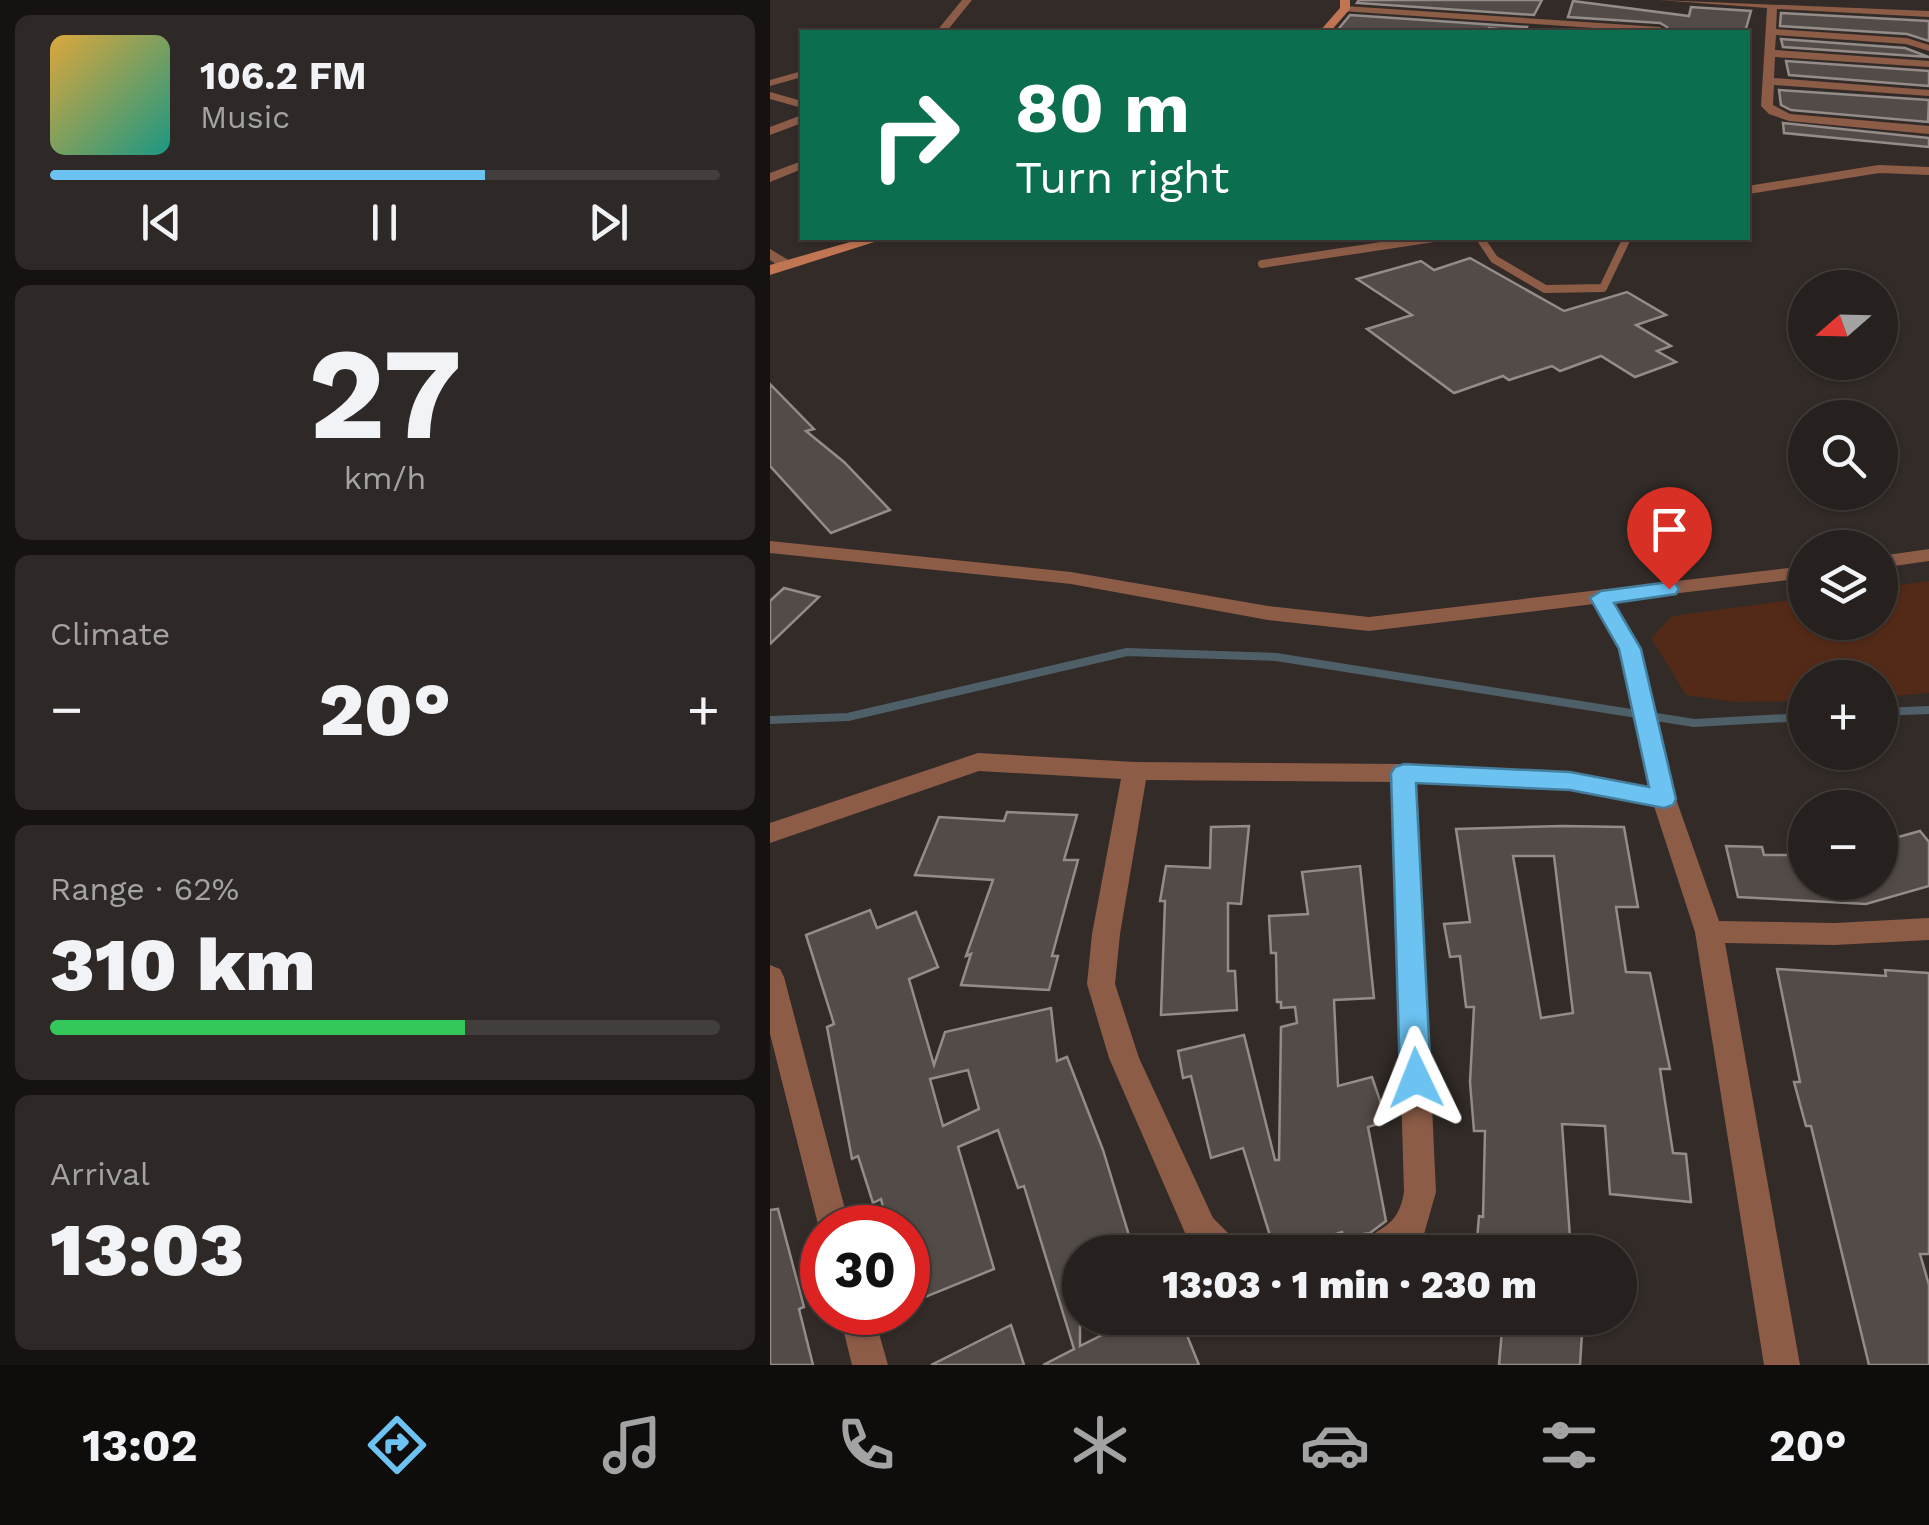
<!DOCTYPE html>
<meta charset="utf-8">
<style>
body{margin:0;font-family:"Work Sans",sans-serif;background:#2e2827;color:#f1f3f6;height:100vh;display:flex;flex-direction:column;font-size:38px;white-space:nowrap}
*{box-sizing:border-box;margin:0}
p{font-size:32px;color:#a4a3a4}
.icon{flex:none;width:55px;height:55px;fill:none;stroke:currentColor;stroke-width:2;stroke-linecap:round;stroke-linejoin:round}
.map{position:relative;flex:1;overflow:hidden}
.details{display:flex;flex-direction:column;gap:15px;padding:15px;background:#151210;width:770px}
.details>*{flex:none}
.guide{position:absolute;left:30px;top:30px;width:950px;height:210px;border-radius:0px;box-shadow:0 2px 8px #0004,0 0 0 2px #423e3c;background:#0b6e4f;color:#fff;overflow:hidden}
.needle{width:65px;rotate:250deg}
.fabs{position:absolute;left:1018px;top:270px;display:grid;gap:20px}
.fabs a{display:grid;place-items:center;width:110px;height:110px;border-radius:50%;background:#26201e;box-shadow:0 2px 8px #0004,0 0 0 2px #423e3c;font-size:50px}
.speed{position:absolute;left:30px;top:1205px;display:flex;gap:20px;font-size:50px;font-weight:700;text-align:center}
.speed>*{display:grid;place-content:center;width:130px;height:130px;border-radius:50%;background:#26201e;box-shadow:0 2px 8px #0004,0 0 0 2px #423e3c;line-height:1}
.speed .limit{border:15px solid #d22;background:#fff;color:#111}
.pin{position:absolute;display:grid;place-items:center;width:85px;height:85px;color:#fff;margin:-102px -42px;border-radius:50% 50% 50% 0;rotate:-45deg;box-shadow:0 0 10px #0007}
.pin .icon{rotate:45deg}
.me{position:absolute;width:110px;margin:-55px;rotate:358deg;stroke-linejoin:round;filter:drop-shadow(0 0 8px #0008)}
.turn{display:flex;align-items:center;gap:35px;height:210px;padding:0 50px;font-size:45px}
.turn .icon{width:130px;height:130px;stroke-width:2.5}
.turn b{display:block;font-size:70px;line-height:85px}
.big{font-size:75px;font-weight:800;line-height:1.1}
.details .tile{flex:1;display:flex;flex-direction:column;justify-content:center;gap:15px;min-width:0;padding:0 35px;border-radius:15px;background:#2e2827}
.details .dial{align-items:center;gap:0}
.dial b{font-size:130px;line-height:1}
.song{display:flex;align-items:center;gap:30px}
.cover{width:120px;height:120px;border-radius:15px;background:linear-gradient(135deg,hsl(40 70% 55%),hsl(170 70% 35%))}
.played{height:10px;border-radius:5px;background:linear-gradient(90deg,#6cc3f2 65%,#423e3c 65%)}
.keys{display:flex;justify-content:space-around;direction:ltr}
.heat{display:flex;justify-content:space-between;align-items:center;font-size:55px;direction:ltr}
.charge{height:15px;border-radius:8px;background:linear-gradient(90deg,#34c759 62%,#423e3c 0)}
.trip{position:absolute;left:292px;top:1235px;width:575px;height:100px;border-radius:50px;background:#26201e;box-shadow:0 2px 8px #0004,0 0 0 2px #423e3c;font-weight:800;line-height:100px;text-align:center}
.menu{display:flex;height:160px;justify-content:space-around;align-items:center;background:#0f0d0c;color:#a4a3a4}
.menu .icon{width:70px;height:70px}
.menu .active{color:#6cc3f2}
.menu b{font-size:45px;color:#f1f3f6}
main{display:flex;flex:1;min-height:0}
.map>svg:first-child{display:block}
.green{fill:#532a17}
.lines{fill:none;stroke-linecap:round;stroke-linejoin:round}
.stream{stroke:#4f5f67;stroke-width:8}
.building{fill:#534b48;stroke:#948c88;stroke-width:2.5;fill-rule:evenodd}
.lane{stroke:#8c5c47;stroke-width:8}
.street{fill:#8c5c47;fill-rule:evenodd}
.secondary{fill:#c17553;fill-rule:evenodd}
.route{fill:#6cc3f2;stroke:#467f9d;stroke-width:2.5}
</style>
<main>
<section class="details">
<div class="tile">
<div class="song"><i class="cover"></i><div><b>106.2 FM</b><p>Music</p></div></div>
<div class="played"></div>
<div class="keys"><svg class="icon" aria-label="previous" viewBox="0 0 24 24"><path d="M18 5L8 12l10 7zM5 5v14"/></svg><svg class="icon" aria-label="pause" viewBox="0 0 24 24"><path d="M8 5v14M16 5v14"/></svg><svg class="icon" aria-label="next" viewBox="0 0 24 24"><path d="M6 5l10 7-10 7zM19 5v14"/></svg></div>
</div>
<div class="tile dial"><b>27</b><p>km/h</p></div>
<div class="tile"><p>Climate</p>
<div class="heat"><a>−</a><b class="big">20°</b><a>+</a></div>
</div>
<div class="tile"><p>Range · 62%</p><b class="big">310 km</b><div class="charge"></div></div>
<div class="tile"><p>Arrival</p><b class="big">13:03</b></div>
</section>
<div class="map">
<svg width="1159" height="1365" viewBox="0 0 1159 1365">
<rect width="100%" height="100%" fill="#322b28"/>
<!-- green -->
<polygon class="green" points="1159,581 1159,693 1110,697 1110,678 1035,678 1035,701 966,702 916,695 881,638 902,616 1035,598 1035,622 1110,622 1110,588"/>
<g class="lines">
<!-- stream -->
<g class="stream">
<polyline points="1110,712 1159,710"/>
<polyline points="0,720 78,717 357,652 506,657 924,723 1035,717"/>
</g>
</g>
<!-- building -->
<g class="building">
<polygon points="589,0 772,0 764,15 587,3"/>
<polygon points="803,1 919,16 921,7 981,11 975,32 898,32 897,27 890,23 798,17"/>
<polygon points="1011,13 1159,21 1159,41 1137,34 1010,26"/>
<polygon points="580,15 757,27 755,32 719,28 715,32 566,32"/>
<polygon points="1011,39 1135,48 1159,57 1013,47"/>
<polygon points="1016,61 1159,71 1159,86 1019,75"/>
<polygon points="1009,90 1159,100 1158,122 1021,110 1011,105"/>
<polygon points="1013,123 1159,138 1159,147 1014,133"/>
<polygon points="700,258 794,311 857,292 896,315 866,325 901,346 887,351 906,362 865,377 831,356 790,371 782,366 739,380 733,376 684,393 597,329 642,315 587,279 651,261 664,270"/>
<polygon points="0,384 44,429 36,431 74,462 120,510 61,533 0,466"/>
<polygon points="14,588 49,597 0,644 0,601"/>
<polygon points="237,812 307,815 294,860 308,860 282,956 288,956 279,990 191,985 201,954 196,956 223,880 145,875 169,817 234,821"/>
<polygon points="479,826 471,904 458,903 458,971 465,971 467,1010 391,1015 395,901 390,901 396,866 440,868 441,827"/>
<path d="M792 826 854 827 868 907H846L856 972 880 973 900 1069H890L903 1153 916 1154 921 1202 840 1194 835 1126 792 1124 801 1252H706L709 1216 713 1217 715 1131H704L700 1082 704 1007H696L690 956 680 957 674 924 700 922 686 829ZM743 856H784L803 1013 771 1018Z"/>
<polygon points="1150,831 1159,842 1159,886 1096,904 968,897 956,846 992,847 994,855 1035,855 1035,882 1110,882 1110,842"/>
<polygon points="590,866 604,998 564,1000 568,1086 602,1077 617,1121 598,1127 616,1221 600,1233 573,1237 572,1232 505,1252 473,1148 441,1158 421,1076 413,1078 408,1051 474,1035 505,1160 509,1160 511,1027 527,1023 525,1007 511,1008 511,1002 507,1002 506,953 501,953 499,916 538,914 532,872"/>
<path d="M100 910 107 928 146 912 168 967 139 979 164 1065 175 1032 281 1008 287 1061 297 1057 333 1150 364 1252H310V1346L366 1318H410L429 1365H273L304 1349 254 1186 248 1188 228 1130 188 1147 224 1269 138 1304V1228H118L111 1199 103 1203 88 1156 82 1159 57 1027 64 1024 36 935ZM198 1070 209 1109 173 1126 160 1079Z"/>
<polygon points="1007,969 1116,976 1115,970 1159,973 1159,1254 1150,1254 1159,1285 1159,1365 1099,1365 1041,1126 1036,1126 1024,1082 1030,1082"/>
<polygon points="8,1209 34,1307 29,1309 43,1365 0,1365 0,1210"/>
<polygon points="733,1319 812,1333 810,1365 729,1365"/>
<polygon points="241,1325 254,1365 161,1365"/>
</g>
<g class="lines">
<!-- lane -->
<g class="lane">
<polyline points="978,190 1109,169 1159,171"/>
<polyline points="710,238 724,259 775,289 833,288 857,238"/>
<polyline points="492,264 664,238"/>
</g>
<!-- street -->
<g class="street">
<polygon points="192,0 202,0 176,32 166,32"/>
<polygon points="888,0 1159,11 1159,17 1007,9 1006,29 1137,38 1159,45 1159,51 1136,44 1006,35 1005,50 1159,61 1159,67 1005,57 1004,78 1159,90 1159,96 1004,85 1003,105 1020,114 1159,126 1159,134 1019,121 999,114 991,106 997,8"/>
<polygon points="575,6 890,27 895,30 882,32 572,11"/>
<polygon points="32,71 32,77 0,86 0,80"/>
<polygon points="0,92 32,101 32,108 0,99"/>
<polygon points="32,115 32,123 0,135 0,127"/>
<polygon points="32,161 32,169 0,182 0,173"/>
<polygon points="0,249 22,262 22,268 12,268 0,260"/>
<path d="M0 541 301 572 498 606 599 617 1035 566V578L843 601 871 649 906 799 949 921 1065 923 1159 918V940L1065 945 955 943 1030 1365H994L925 932 884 806 800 790 647 783 666 1192 654 1234 638 1252H590C602 1223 627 1235 634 1192L622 782 376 780 350 934 345 984 369 1058 443 1218 460 1235 475 1240 479 1252H431L419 1242 339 1058 317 984 322 934 351 779 209 771 0 843V823L208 753 365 762 634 764 800 772 879 787 849 649 824 604 599 631 498 620 301 584 0 553Z"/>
<polygon points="1159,549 1159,561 1110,568 1110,556"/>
<polygon points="0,965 10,969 14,977 80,1228 52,1228 52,1240 0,1034"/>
<polygon points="69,1312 103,1312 118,1365 82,1365"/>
</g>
<!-- secondary -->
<g class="secondary">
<polygon points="570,0 580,0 580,9 560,32 549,32 570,8"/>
<polygon points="94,238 117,238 0,275 0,265"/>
</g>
</g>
<!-- route -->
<polygon class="route" points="899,582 906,584 909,589 906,594 844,603 871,649 906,799 903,805 894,808 800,790 646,783 661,1078 656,1087 646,1091 635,1087 630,1078 621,773 625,767 634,764 800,772 879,787 849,649 820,598 831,591"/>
</svg>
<div class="fabs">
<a><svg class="needle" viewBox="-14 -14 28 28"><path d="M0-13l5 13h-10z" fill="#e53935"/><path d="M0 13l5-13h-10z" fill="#a4a3a4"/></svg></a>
<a><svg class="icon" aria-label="search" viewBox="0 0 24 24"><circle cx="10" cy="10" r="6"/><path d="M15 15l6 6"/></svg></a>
<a><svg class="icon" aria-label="layers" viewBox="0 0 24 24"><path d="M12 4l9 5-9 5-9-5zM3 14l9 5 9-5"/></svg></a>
<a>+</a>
<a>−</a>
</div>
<div class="speed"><div class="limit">30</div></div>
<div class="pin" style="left:899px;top:589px;background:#d93025"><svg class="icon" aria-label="arrive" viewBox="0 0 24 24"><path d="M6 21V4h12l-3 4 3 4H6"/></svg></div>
<svg class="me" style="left:646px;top:1078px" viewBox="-20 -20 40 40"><path d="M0-17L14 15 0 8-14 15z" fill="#6cc3f2" stroke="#fff" stroke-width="4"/></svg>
<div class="trip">13:03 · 1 min · 230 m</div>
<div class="guide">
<div class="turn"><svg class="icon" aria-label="right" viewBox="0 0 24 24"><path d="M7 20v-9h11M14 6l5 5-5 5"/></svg><div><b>80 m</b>Turn right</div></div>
</div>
</div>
</main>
<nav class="menu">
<b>13:02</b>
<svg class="icon active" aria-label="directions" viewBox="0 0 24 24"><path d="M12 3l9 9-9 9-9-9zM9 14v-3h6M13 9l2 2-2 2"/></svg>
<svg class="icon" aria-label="music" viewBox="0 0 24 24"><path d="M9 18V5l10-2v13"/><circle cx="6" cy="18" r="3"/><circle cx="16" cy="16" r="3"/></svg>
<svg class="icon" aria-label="phone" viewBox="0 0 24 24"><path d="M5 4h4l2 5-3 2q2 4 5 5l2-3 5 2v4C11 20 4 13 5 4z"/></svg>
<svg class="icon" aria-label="climate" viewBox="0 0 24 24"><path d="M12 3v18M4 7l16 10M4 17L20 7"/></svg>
<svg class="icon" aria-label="car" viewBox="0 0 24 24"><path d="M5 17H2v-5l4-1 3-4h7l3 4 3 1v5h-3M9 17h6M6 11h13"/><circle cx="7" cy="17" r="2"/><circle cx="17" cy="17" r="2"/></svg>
<svg class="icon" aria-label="filters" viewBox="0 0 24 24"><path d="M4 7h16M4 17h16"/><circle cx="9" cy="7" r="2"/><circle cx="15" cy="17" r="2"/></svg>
<b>20°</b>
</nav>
